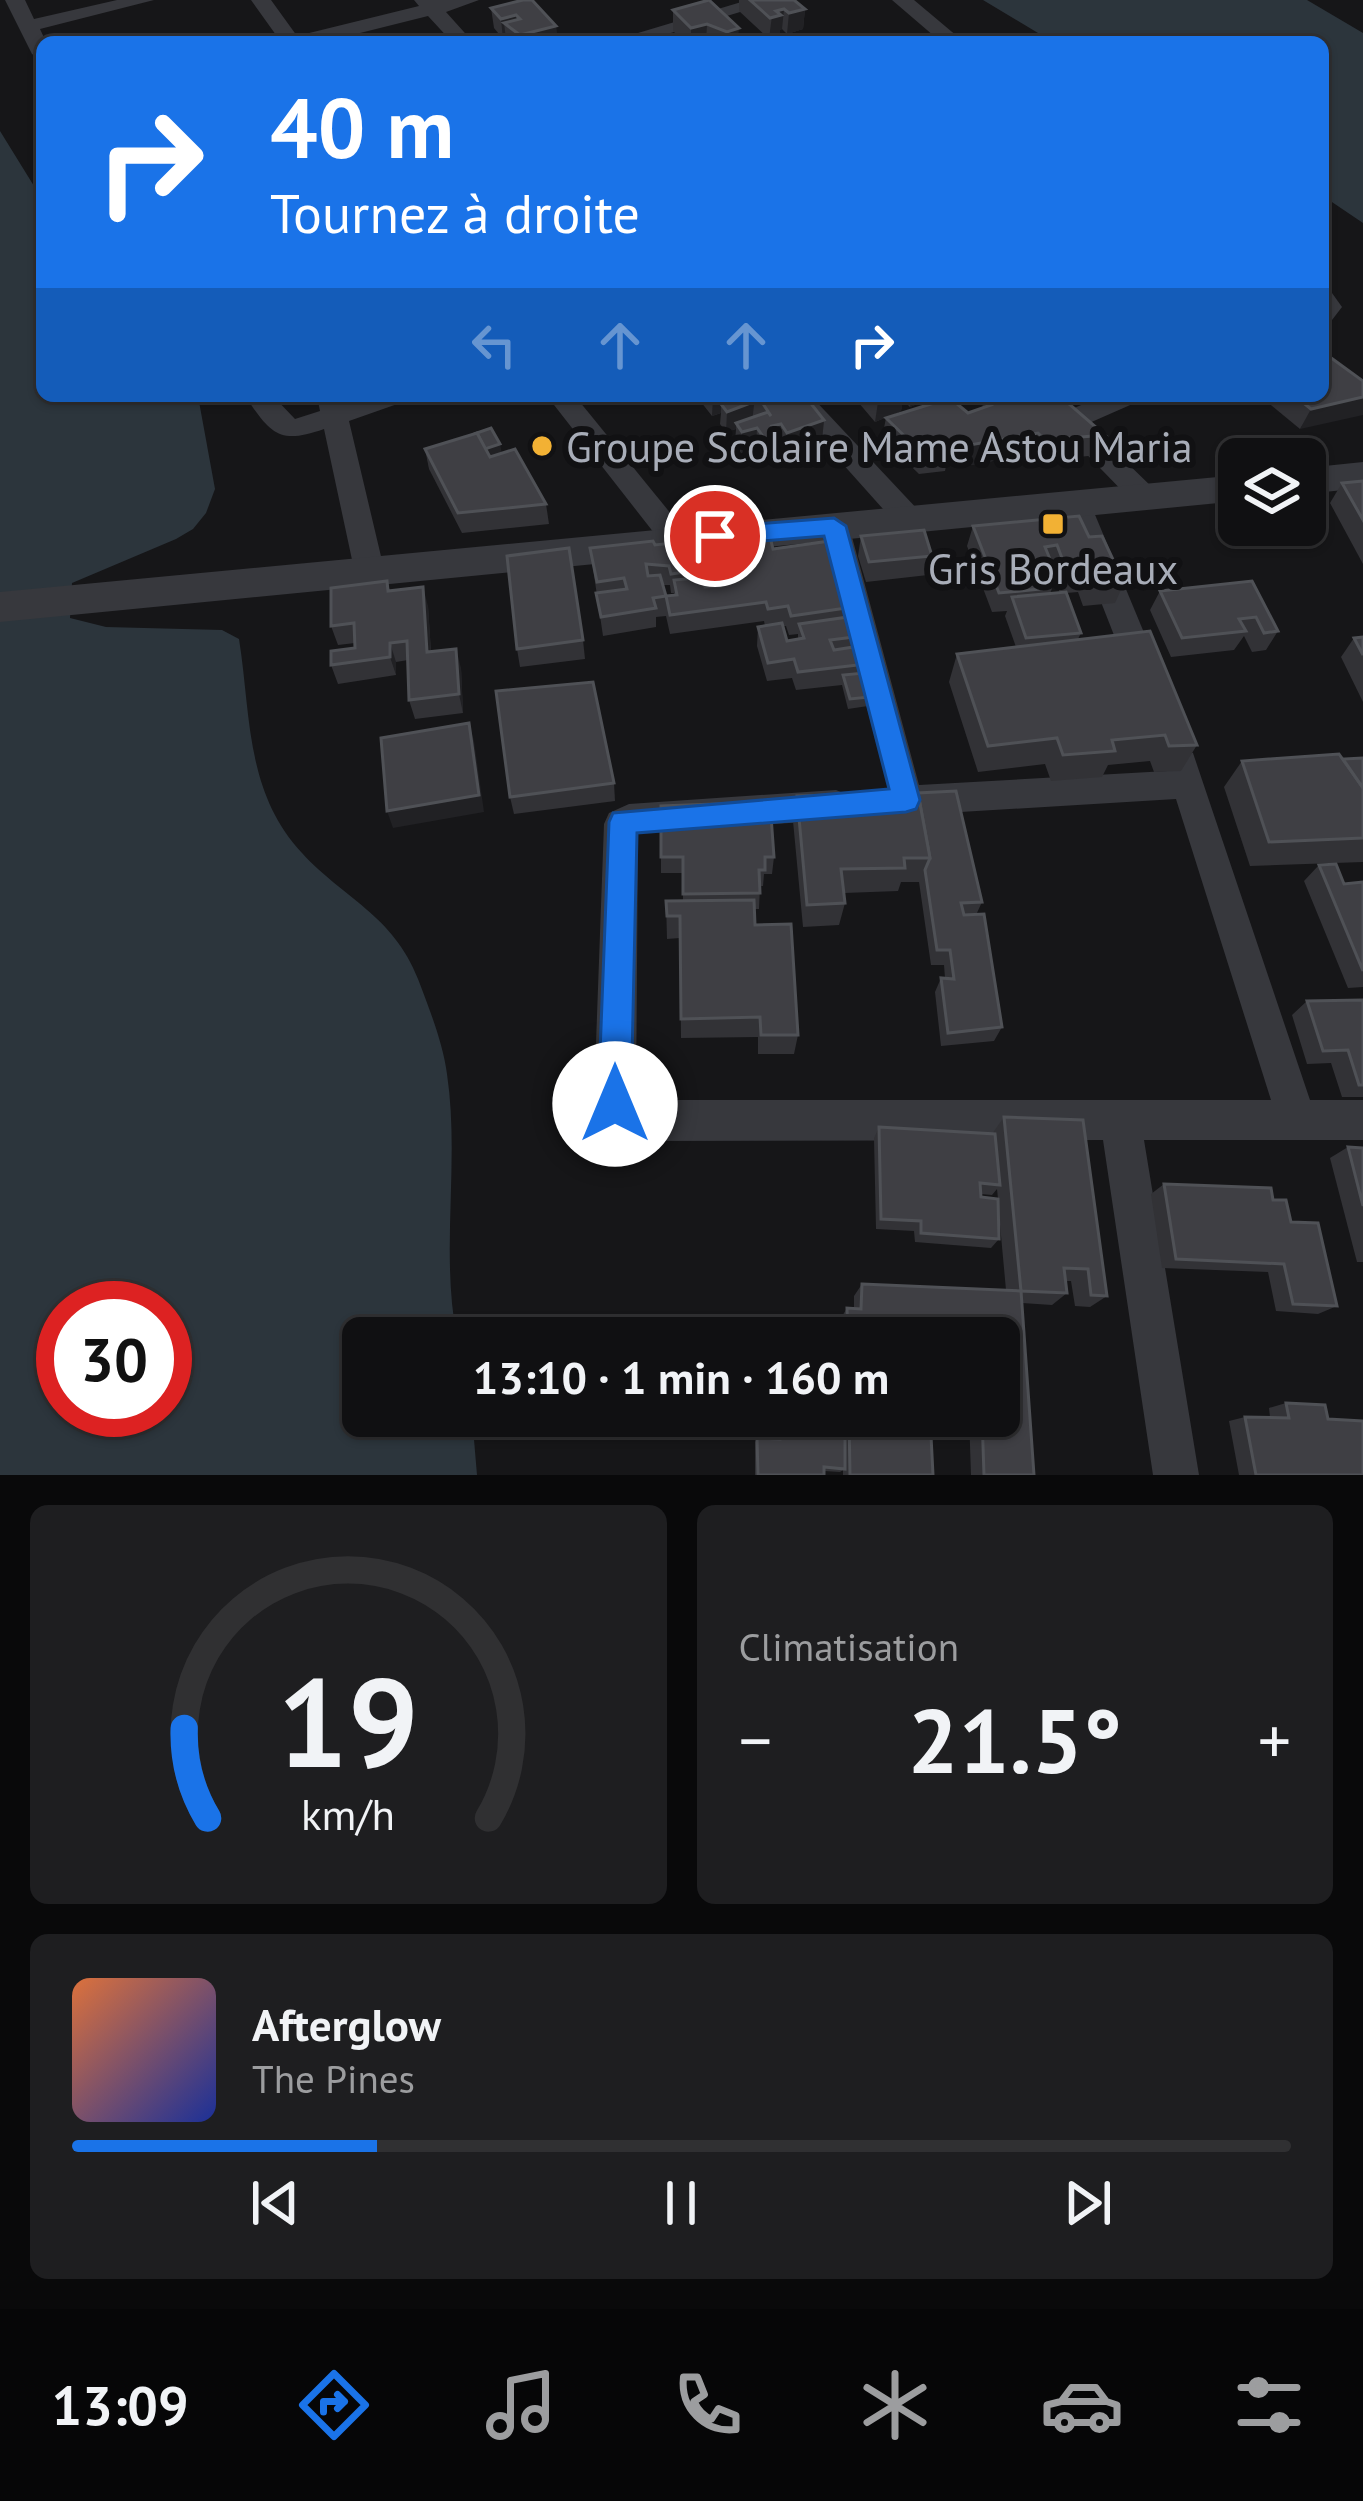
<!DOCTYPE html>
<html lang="fr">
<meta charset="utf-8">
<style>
body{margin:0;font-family:"PT Sans",sans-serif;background:#1e1e20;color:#f1f3f6;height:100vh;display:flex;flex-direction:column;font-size:45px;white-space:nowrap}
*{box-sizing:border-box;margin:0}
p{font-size:39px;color:#9c9d9f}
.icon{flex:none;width:66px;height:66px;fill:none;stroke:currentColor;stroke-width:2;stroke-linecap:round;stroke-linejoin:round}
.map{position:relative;height:1475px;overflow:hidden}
.sheet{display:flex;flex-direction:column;gap:30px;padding:30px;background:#09090a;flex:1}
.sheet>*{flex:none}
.banner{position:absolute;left:36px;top:36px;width:1293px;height:366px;border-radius:18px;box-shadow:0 3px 9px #0004,0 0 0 3px #303032;background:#1a73e8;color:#fff;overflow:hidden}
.controls{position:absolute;left:1218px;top:438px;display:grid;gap:24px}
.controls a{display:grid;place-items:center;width:108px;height:108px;border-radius:18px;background:#101012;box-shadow:0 3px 9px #0004,0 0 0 3px #303032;font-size:60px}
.speed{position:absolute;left:36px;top:1281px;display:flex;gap:24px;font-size:60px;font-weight:700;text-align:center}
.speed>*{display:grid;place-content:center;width:156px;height:156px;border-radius:50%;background:#101012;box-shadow:0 3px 9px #0004,0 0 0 3px #303032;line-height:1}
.speed .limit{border:18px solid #d22;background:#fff;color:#111}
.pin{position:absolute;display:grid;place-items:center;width:102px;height:102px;color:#fff;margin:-51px;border:6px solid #fff;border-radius:50%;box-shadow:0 3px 12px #0007}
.me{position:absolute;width:132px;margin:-66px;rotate:0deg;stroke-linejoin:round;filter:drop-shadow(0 0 9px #0008)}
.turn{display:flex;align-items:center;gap:42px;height:252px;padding:0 36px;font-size:54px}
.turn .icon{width:156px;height:156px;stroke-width:2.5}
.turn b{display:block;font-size:84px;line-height:102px}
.lanes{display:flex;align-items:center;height:114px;padding:0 36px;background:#0003;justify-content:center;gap:60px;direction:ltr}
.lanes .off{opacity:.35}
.big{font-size:90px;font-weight:800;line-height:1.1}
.sheet .card{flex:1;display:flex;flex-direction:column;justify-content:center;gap:18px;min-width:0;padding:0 42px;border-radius:18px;background:#1e1e20}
.sheet .dial{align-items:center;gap:0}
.dial svg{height:312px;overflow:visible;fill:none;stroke:#303032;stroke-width:7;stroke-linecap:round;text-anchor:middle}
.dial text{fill:#f1f3f6;stroke:none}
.song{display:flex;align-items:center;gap:36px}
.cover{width:144px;height:144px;border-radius:18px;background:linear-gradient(135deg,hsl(20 70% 55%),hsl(230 70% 35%))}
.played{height:12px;border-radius:6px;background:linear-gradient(90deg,#1a73e8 25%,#303032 25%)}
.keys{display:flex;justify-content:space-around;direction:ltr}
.heat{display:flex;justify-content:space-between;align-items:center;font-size:66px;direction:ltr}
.sheet .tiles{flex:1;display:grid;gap:30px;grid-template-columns:1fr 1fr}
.card:last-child{grid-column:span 2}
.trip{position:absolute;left:342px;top:1317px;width:678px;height:120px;border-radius:18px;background:#101012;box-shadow:0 3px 9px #0004,0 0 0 3px #303032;font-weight:800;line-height:120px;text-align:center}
.dock{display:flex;height:192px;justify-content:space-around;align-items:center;background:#060607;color:#9c9d9f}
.dock .icon{width:84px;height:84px}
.dock .current{color:#1a73e8}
.dock b{font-size:54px;color:#f1f3f6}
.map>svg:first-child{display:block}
.water{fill:#2c353c;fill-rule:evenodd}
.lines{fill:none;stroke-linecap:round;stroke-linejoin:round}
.minor{fill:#37383d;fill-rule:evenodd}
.tertiary{fill:#37383d;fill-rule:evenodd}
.wall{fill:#323236;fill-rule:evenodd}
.shaded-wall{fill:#212124}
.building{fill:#3f3f44;stroke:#4f5156;stroke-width:3;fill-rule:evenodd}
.route{fill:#1a73e8;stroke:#114b97;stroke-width:3}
.poi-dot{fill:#f2b134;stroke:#111113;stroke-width:4.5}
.labels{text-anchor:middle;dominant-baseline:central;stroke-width:12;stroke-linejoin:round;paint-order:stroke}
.poi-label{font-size:42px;fill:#a8adb8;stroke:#111113;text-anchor:start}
</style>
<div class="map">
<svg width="1363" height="1475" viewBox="0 0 1363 1475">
<rect width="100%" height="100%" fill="#161618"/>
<!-- water -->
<g class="water">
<polygon points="983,0 1307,0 1363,33 1363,223 1323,196 1323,42 1053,42"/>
<path d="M0 131 42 199V396H198L215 489 206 513 193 529 176 539 72 583 70 618 106 627 222 630 239 639C251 714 245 792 302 853 343 898 393 915 418 979 429 1008 443 1043 447 1074 460 1162 440 1251 457 1338H363V1416H472L477 1475H0ZM63 1308H165V1410H63Z"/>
</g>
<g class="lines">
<!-- minor -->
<g class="minor">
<polygon points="5,0 25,0 34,19 117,0 154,0 40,29 46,42 42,42 42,60 32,54"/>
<polygon points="251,0 271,0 297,36 419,6 414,0 479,0 446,12 473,42 452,42 428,16 324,42 281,42"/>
<polygon points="748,0 780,0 641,42 608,42"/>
<polygon points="892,0 914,0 964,42 941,42"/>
<polygon points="1323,291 1332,293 1342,307 1332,320 1323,322"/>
<path d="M245 396H273L295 419 320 411 317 396H343L345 403 364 396H406L403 402 349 421 384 569 380 577H358L354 569 324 429C279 445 271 434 245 396Z"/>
<polygon points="547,396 575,396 685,531 690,539 685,547 665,547"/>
<polygon points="782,396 811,396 920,512 925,520 920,528 900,528"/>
<polygon points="1030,396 1059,396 1072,409 1102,396 1140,396 1137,402 1087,424 1156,491 1160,498 1156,505 1136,505"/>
<polygon points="1077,495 1091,505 1162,676 1157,685 1146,689 1135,685 1130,676 1063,505"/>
<polygon points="834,515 849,526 919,785 1167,771 1169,753 1181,749 1193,753 1310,1100 1363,1100 1363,1140 1144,1140 1199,1475 1153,1475 1103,1140 640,1141 609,1129 594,1098 604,824 609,813 629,804 836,790 848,795 853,805 848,815 836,820 638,833 636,1100 1271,1100 1176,799 911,815 894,810 819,526"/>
</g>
<!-- tertiary -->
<g class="tertiary">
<polygon points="1363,462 1363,488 1305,494 1305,468"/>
<polygon points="1239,475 1239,501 0,622 0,592"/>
</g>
</g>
<!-- wall -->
<g class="wall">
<polygon points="709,0 738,42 684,42 673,31 673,10"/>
<polygon points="739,0 794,0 805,9 803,29 787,34 782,29 780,30 780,36 769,39 739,11"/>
<polygon points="491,8 556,26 557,42 506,42 506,39 503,39 494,28"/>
<polygon points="702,396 805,396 824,420 822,440 785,453 779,444 778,458 752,466 748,459 748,450 741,453 735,443 736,429 726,432 720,424 721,413 712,416 701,402"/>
<polygon points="853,396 937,396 910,407 903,400 901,411 875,422"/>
<polygon points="1260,396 1323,396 1300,429"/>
<polygon points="984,399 1105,435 1098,455 1039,461 1032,454 965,466 960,461 946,466 945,471 919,474 882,438 886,418 968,413 982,408"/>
<polygon points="425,449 502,454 546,504 549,524 462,533 429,469"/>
<polygon points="1363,481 1363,564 1330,503 1342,483"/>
<path d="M973 526 1089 537 1124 583 1115 603 1083 606 1078 592 1066 593 1081 633 1078 639 1197 745 1181 771 1154 772 1150 761 1108 765 1102 777 1051 781 1045 764 978 772 949 682 957 654 1016 647 1005 616 1007 611 992 612 967 546ZM1055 580 1060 593 1050 594Z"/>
<polygon points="861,536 932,556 928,575 866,582 858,556"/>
<path d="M711 543 773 549 853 607 851 616 862 636 860 646 866 664 864 673 870 697 868 706 848 709 842 685 796 690 792 678 767 681 757 646 758 627 765 626 764 621 670 634 666 616 656 617V627L603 636 590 548ZM663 585H670L671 593H674V595L666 596ZM783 626H786L789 635 798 634V639L787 641Z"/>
<polygon points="387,581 390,591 428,606 431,652 461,668 463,713 415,719 409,700 408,660 396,662 396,675 338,684 331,665 355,648 355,643 338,645 331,626"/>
<polygon points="1252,581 1278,631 1266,650 1252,652 1244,636 1234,650 1171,657 1150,610 1160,591"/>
<polygon points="1363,637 1363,702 1341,657 1354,638"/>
<polygon points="583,640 585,659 520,667 517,649"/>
<polygon points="1363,758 1363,862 1250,866 1224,787 1242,761"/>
<polygon points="614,783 615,801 514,814 510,797"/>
<polygon points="918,793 982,902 976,915 1002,1027 994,1041 941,1046 935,992 941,978 945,978 944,965 931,965 919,882 901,882 898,891 844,893 845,903 839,925 803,927 793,821 797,796"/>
<polygon points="661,806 774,857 772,874 764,874 763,886 760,886 759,909 754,909 755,925 798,1035 794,1054 758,1054 758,1037 681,1038 680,938 667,939 666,901 683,900 683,873 661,873"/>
<polygon points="1319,865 1344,884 1363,882 1363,987 1348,988 1304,881"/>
<polygon points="1363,1000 1363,1097 1342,1097 1331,1063 1307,1064 1292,1015 1307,1001"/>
<path d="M1004 1117 1107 1296 1090 1307 1075 1306 1071 1281H1066L1067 1293 1052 1305 1022 1303 1034 1475H971L969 1416H999V1338H841V1318L847 1308H854V1296L862 1284 1006 1290 998 1203 999 1239 991 1248 915 1242 914 1231 876 1229 874 1138 879 1127 992 1134ZM997 1189 998 1199 981 1197V1194L992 1195Z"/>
<polygon points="1348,1147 1363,1148 1363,1262 1357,1262 1330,1158"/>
<polygon points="1164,1184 1273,1200 1291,1222 1337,1306 1318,1314 1276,1311 1268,1272 1162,1268 1151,1194"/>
<polygon points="1286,1403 1328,1419 1363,1475 1239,1475 1229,1421 1245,1417 1270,1417 1269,1408"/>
<polygon points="755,1416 931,1416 933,1475 843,1475 843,1470 840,1472 824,1471 824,1475 755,1475 755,1442 757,1438 778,1439 778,1426 755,1424"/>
</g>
<!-- shaded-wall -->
<g class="shaded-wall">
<polygon points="774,0 784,9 782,29 780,30 780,36 769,39"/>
<polygon points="805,9 803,29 787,34 789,13"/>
<polygon points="516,15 518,34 504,23 506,39 503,39 501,19"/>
<polygon points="707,24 706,42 691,42 691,28"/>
<polygon points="556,26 557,42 520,42 520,35"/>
<polygon points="739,28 738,42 726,42 727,32"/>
<polygon points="713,396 726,396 725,410 721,404 721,413 712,416"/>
<polygon points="747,396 755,396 752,423 736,423 736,429 726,432 727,412"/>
<polygon points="892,396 904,396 901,411 875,422 878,402"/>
<polygon points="912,396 937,396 910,407"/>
<polygon points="1363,397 1363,415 1300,429 1311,409"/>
<polygon points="824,420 822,440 785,453 787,433"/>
<polygon points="781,424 778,458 752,466 754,446 749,439 748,450 741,453 742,432 757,428 756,446 772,426"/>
<polygon points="1038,433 1032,454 965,466 970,445"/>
<polygon points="965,441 960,461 946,466 950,451 947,448"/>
<polygon points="500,444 502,454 484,460 482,450"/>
<polygon points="423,587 428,606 432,671 427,652"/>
<polygon points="390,643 396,662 396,675 390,657"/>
<polygon points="456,649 461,668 463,713 459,694"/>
<polygon points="469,723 474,741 484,812 393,828 387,811"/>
</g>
<!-- building -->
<g class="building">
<polygon points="523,0 532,0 556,26 520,35 504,23 520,19 516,15 501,19 491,8"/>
<polygon points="709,0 739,28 727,32 707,24 691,28 673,10"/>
<polygon points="750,0 794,0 805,9 789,13 784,9 776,11 781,15 770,18"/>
<polygon points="1323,352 1363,381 1363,397 1311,409 1295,396 1323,396"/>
<polygon points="730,396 748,396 753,402 727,412 721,404 733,400"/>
<polygon points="758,396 805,396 824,420 787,433 781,424 772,426 780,438 754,446 749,439 762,435 757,428 742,432 736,423 768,412 771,416"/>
<polygon points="873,396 892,396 878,402"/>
<polygon points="992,396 1033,396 1036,398 1042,396 1060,396 1105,435 1045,440 1038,433 970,445 965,441 947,448 950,451 923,454 886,418 950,398 968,413 991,405 984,399"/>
<polygon points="491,428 500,444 485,449 477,433 474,434"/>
<polygon points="477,433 490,457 515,449 546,504 458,513 425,449"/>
<polygon points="1363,481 1363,520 1342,483"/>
<polygon points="1079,516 1089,537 1102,536 1124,583 1091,586 1086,572 1068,574 1057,545 1045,547 1057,576 1037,577 1041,589 999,593 973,526"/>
<polygon points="924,530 932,556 869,562 861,536"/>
<path d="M770 537 773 549 830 541 853 607 791 616 788 606 768 609 766 602 670 615 666 596 653 598 656 608 601 617 596 593 627 589 624 578 597 582 590 548 653 541 655 545 710 539 711 543ZM646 564 669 566 671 574 685 572 686 579 674 580 677 595 666 596 660 575 648 576ZM718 576 720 586 705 587 703 578Z"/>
<polygon points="569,548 583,640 517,649 507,556"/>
<polygon points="387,581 388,591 423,587 427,652 456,649 459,694 409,700 407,641 390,643 390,657 331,665 331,651 355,648 354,623 331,626 331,588"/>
<polygon points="1252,581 1278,631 1264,633 1256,617 1239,619 1246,631 1182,638 1160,591"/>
<polygon points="1066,592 1081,633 1026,638 1012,597"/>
<polygon points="855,616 862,636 830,640 834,650 860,646 866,664 798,672 794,659 768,663 758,627 782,623 787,641 804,638 799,624"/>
<polygon points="1150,631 1197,745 1169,746 1165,735 1112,740 1115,751 1063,755 1057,738 988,746 957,654"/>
<polygon points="1363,637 1363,655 1354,638"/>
<polygon points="864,673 870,697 850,699 843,675"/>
<polygon points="593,682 614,783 510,797 496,691"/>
<polygon points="469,723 479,795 387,811 381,738"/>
<polygon points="1339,754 1363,788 1363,838 1269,842 1242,761"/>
<polygon points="1363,758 1363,788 1343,759"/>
<polygon points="956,791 982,902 961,903 964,915 984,914 1002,1027 948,1033 941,978 954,979 950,950 937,950 925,870 930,858 918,793"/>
<polygon points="918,793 930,858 904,858 905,868 841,869 845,903 807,905 797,796"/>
<polygon points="770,802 774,857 765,857 765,870 759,870 760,893 683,894 683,857 661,857 661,806"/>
<polygon points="1336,864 1344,884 1363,882 1363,971 1319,865"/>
<polygon points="754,900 755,925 791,924 798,1035 761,1035 760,1017 681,1019 680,916 667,916 666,901"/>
<polygon points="1363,1000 1363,1085 1359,1085 1348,1050 1323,1051 1307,1001"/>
<polygon points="1004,1117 1083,1120 1107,1296 1091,1295 1088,1269 1064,1268 1067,1293 1021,1291"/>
<polygon points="879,1127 995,1134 1000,1185 980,1183 981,1197 998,1199 999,1239 921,1233 921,1221 881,1219"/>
<polygon points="1348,1147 1363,1148 1363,1206"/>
<polygon points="1164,1184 1271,1188 1273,1200 1286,1200 1291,1222 1318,1223 1337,1306 1293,1304 1284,1264 1176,1259"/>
<polygon points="862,1284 1021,1291 1034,1475 984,1475 982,1416 999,1416 999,1338 848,1338 847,1308 861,1309"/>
<polygon points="757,1333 828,1338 758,1338"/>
<polygon points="1286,1403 1325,1405 1328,1419 1363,1421 1363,1475 1256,1475 1245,1417 1289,1418"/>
<polygon points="758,1416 845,1416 845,1469 824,1467 824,1475 758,1475 757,1438 780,1439 781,1422 758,1420"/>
<polygon points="849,1416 930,1416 933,1475 850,1475"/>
</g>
<!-- route -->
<polygon class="route" points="834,518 846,526 920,800 916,809 906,812 637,833 631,1104 626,1116 615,1121 603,1116 598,1104 609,822 613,813 889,789 824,536 715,545 702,536 715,527"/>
<!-- markers -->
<g class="poi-dot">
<circle cx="542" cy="446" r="12"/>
<rect x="1041" y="512" width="24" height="24" rx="6"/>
</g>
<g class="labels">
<!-- poi labels -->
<g class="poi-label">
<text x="566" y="446">Groupe Scolaire Mame Astou Maria</text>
<text x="1053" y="568" text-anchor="middle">Gris Bordeaux</text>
</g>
</g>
</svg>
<div class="controls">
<a><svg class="icon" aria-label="layers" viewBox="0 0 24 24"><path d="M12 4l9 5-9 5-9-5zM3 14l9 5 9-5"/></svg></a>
</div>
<div class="speed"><div class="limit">30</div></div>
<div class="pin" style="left:715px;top:536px;background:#d93025"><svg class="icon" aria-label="arrive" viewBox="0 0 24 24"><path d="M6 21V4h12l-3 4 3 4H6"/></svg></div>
<svg class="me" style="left:615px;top:1104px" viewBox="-20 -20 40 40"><circle r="19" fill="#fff"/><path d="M0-13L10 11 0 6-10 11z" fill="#1a73e8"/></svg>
<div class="trip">13:10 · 1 min · 160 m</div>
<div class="banner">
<div class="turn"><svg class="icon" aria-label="right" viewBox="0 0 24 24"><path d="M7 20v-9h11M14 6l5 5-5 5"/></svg><div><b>40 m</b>Tournez à droite</div></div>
<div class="lanes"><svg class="icon off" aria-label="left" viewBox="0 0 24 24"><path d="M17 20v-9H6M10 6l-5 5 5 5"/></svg><svg class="icon off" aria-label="ahead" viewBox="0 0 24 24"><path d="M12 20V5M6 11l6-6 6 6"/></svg><svg class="icon off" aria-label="ahead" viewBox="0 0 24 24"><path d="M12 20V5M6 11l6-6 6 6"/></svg><svg class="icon" aria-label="right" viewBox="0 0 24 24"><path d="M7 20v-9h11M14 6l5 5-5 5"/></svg></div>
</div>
</div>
<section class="sheet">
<div class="tiles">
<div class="card dial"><svg viewBox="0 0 100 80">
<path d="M14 69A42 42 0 1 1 86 69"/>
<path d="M14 69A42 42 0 0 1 8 46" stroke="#1a73e8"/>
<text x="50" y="56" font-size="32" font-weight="700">19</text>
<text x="50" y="72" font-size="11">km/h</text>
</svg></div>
<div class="card"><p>Climatisation</p>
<div class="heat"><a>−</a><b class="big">21.5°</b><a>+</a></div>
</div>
<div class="card">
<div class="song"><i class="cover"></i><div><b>Afterglow</b><p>The Pines</p></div></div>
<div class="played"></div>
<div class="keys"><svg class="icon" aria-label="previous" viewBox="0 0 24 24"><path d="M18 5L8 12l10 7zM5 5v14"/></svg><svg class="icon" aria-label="pause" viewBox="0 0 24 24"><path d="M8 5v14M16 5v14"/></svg><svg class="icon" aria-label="next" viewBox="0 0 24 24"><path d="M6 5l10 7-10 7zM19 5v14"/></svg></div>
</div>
</div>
</section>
<nav class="dock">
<b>13:09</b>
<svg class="icon current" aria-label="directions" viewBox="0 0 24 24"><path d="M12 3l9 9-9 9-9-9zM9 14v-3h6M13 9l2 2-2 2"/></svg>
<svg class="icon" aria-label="music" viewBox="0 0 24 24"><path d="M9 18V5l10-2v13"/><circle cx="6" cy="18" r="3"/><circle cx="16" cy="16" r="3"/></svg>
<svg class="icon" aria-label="phone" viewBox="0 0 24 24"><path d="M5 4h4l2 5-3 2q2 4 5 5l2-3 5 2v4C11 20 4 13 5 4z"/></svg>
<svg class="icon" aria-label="climate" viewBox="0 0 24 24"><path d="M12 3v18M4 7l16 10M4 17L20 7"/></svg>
<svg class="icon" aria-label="car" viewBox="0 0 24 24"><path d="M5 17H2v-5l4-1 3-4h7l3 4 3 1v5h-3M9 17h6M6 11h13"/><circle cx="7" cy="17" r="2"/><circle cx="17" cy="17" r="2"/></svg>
<svg class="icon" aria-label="filters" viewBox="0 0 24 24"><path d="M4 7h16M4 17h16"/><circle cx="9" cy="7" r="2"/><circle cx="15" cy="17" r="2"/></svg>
</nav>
